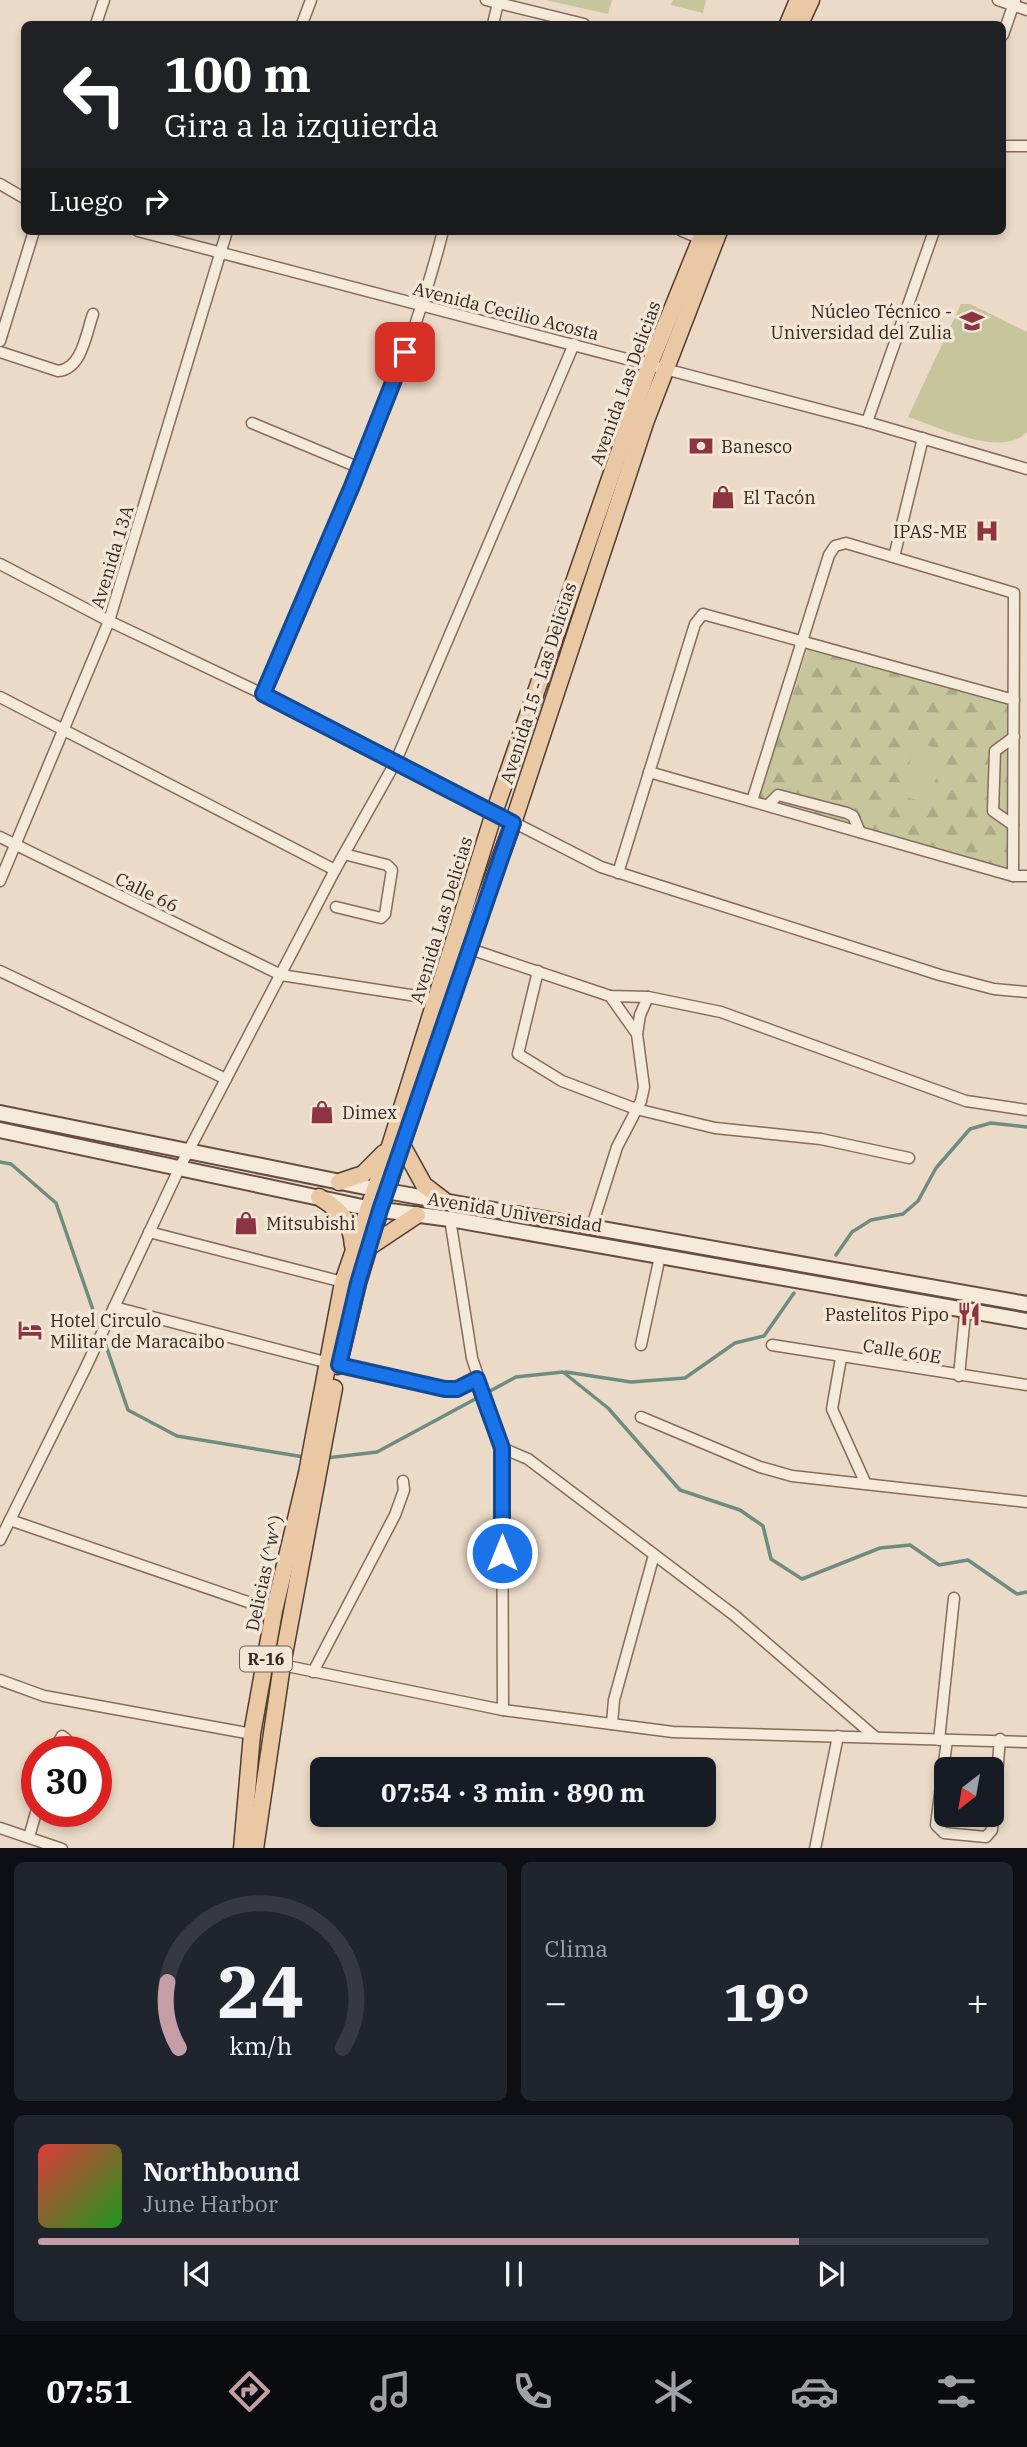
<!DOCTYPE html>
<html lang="es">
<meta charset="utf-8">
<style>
body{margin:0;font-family:"IBM Plex Serif",serif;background:#20242c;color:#f1f3f6;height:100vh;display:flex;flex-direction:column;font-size:26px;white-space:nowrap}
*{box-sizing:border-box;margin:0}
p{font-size:23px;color:#9ea1a6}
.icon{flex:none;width:38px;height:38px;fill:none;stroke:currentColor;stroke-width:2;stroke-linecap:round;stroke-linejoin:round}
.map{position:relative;height:1848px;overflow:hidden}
.sheet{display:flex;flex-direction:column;gap:14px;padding:14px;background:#0d0f14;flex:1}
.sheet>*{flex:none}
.banner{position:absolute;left:21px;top:21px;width:985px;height:214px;border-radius:10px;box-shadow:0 4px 10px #0003;background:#202124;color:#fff;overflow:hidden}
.needle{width:46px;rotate:211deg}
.fabs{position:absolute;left:934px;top:1757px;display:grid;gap:14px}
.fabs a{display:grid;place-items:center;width:70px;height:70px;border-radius:10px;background:#171b24;box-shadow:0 4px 10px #0003;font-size:35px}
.speed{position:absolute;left:21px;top:1736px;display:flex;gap:14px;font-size:35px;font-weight:700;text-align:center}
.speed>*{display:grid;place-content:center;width:91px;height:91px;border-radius:50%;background:#171b24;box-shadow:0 4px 10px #0003;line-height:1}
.speed .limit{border:10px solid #d22;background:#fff;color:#111}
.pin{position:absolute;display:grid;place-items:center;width:60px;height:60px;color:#fff;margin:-30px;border-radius:14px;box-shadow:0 4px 10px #0006}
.me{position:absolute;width:77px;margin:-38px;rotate:0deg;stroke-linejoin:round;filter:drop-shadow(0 0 5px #0008)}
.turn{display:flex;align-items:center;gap:24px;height:147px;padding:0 28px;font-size:32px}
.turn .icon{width:91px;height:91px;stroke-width:2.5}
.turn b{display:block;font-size:49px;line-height:60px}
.then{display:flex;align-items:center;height:66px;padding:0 28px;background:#0003;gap:14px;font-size:26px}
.big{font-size:52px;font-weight:700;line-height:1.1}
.sheet .tile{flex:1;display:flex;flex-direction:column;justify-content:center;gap:10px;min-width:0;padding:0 24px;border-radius:10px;background:#20242c}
.sheet .dial{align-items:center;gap:0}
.dial svg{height:182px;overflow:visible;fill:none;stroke:#363941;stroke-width:7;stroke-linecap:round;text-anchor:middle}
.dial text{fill:#f1f3f6;stroke:none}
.song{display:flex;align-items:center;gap:21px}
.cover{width:84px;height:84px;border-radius:10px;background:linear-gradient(135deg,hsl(0 70% 55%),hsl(120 70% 35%))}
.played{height:7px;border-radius:4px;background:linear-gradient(90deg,#c49da5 80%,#363941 80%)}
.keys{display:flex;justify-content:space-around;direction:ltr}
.heat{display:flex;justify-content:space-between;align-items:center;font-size:38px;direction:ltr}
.sheet .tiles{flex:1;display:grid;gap:14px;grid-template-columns:1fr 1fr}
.tile:last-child{grid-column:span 2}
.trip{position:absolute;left:310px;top:1757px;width:406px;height:70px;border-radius:10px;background:#171b24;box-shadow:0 4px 10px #0003;font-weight:700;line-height:70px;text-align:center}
.menu{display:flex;height:112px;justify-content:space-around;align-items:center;background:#090b0e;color:#9ea1a6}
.menu .icon{width:49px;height:49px}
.menu .current{color:#c49da5}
.menu b{font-size:32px;color:#f1f3f6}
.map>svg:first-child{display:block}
.forest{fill:url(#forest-firs)}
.pitch{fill:#c7c59c}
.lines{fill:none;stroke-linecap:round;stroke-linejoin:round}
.stream{stroke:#6f8c80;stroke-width:3.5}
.street-casing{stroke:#846c5e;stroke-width:13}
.secondary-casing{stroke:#664e41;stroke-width:18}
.primary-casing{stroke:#523c32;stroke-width:19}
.street{stroke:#f5e9da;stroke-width:10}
.secondary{stroke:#f5e9da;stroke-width:14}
.primary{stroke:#e9c8a3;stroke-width:16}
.route-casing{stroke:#114b97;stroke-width:18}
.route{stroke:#1a73e8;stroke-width:12}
.labels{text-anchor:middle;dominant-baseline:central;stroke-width:7;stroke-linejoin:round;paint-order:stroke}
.shield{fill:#f2e6d6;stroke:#6e6057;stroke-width:2}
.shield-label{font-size:16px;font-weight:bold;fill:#362720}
.street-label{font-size:18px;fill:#362720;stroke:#f2e6d6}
.poi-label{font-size:18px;fill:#362720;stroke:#f2e6d6;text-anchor:start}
</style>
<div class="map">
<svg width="1027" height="1849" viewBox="0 0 1027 1849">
<defs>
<pattern id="forest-firs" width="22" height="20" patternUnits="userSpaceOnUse" patternTransform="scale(1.75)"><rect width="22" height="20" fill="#c7c59c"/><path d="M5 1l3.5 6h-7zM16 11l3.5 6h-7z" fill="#aca986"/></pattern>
</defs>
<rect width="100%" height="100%" fill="#eadac7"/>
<!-- forest -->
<polygon class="forest" points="808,647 1010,704 1007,868 759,797"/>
<!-- pitch -->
<g class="pitch">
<polygon points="546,0 612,0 608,14"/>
<polygon points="673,0 706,0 703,13 671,5"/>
<path d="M961 304H970L1027 332V432C1002 459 939 427 908 417Z"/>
<polygon points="915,742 943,750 930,803 901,796"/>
</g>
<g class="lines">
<!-- stream -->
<g class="stream">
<polyline points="0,1162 11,1164 56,1203 100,1330"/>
<polyline points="836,1255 852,1232 871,1220 903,1214 918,1201 936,1168 970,1129 991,1123 1027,1127"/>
<polyline points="103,1337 128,1410 177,1436 304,1457"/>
<polyline points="566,1372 631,1382 685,1378 735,1343 764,1336 794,1293"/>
<polyline points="326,1458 377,1452 516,1377 563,1372 608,1408 680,1490 740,1510 763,1526 771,1559 802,1579 880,1548 910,1545 939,1565 968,1560 1017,1594 1027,1592"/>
</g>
<!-- street casing -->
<g class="street-casing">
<g id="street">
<polyline points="486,0 584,24"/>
<polyline points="998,0 1027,10"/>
<polyline points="96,24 104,0"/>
<polyline points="302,24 311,0"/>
<polyline points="493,24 498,3"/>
<polyline points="1003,35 1015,0"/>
<polyline points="1003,146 1027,146"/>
<polyline points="0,184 24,198"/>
<polyline points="138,231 867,422 1027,469"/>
<path d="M443 231C402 391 328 542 263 694L601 867 940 975 994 989 1027 992"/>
<polyline points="682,231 701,239"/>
<polyline points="0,341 34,231"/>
<path d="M0 352 58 371C82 369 86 334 93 314"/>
<polyline points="867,422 934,231"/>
<polyline points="252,423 360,468"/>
<polyline points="894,557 923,438"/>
<polyline points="0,564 109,621 263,694"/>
<polyline points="0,697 335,870"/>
<polyline points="649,772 1013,876 1027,876"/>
<polyline points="752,801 829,555 835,546 846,543 1014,593 1013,876"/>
<polyline points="768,805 778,795 847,813 853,816 860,832"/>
<polyline points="1013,825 993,811 995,751 1014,737"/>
<polyline points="0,837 281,975 436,999"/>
<polyline points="618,873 695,624 703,614 1014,700"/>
<polyline points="0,881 109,621 227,231"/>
<polyline points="336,907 381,918 385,914 392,870 387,865 344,854"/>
<polyline points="467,948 610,996 648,997 721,1012 966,1101 1027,1110"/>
<polyline points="0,971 226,1079"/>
<polyline points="538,971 518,1054 562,1081 636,1109 715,1128 821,1139 909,1158"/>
<polyline points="637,1034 640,1015 648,997"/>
<polyline points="450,1219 472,1358 502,1448 503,1710"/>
<polyline points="592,1226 617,1147 641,1101 644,1087 637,1034 610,996"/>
<polyline points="149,1232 343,1282"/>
<polyline points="114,1307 329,1363"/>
<polyline points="641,1345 660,1256"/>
<polyline points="772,1345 1027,1385"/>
<polyline points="841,1358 832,1409 865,1482"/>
<polyline points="339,1365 445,1389 457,1389 477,1379"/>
<polyline points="959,1376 966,1304"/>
<polyline points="641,1417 760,1467 792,1476 1027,1502"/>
<polyline points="502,1448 528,1459 734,1615 874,1736"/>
<polyline points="10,1520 274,1611"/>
<polyline points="0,1540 85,1369 179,1169 335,870 395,763 574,344"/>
<polyline points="282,1665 503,1710 673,1732 1027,1742"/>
<polyline points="313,1672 395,1515 404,1490 403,1481"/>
<polyline points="0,1680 44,1696 252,1734"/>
<polyline points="612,1724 614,1700 654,1555"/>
<polyline points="939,1740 954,1598"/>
<polyline points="947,1740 936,1825 944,1833 986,1837 992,1830 1000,1739"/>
<polyline points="53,1752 62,1736 66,1739 67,1752"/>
<polyline points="0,1828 62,1849"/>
<polyline points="29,1837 37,1809"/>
<polyline points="815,1849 838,1736"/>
</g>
</g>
<!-- secondary casing -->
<g class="secondary-casing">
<g id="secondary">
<polyline points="0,1113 375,1189 1027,1304"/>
<polyline points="0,1130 367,1208 450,1219 1027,1321"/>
</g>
</g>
<!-- primary casing -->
<g class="primary-casing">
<g id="primary">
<polyline points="788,24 798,0"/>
<polyline points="800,24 811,0"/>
<polyline points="403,1147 424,1185 446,1202"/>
<polyline points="339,1182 363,1174 384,1153"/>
<path d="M319 1197C341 1211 351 1220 353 1246"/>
<polyline points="369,1247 417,1215"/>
<polyline points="338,1366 358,1283 380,1210 467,948 513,823 646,420 719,231"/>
<polyline points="242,1849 252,1734 274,1611 307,1473 343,1282 390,1146 494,813 649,366 704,231"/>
<polyline points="255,1849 282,1665 334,1388"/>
</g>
</g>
<!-- street -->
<use href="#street" class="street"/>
<!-- secondary -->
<use href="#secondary" class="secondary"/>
<!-- primary -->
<use href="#primary" class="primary"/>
</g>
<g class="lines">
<!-- route casing -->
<g class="route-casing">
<polyline id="route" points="405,352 352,486 263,694 513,823 380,1210 358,1283 339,1365 445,1389 457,1389 477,1379 502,1448 502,1553"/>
</g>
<!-- route -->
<use href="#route" class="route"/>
</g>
<!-- icons -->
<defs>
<g id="university-bare" transform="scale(1.89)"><path d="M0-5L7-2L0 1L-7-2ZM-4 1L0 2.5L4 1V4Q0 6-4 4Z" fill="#8d3443" stroke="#f2e6d6" stroke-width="2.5" paint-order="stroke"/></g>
<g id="bank-bare" transform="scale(1.89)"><path d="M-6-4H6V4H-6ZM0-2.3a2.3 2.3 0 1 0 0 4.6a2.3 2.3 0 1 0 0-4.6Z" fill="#8d3443" stroke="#f2e6d6" stroke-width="2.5" paint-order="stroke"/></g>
<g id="shop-bare" transform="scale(1.89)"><path d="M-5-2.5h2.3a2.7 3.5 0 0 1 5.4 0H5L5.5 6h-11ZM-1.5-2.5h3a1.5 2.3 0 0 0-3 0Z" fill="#8d3443" stroke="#f2e6d6" stroke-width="2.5" paint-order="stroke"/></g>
<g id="hospital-bare" transform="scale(1.89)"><path d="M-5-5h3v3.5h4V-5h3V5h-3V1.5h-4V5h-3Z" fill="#8d3443" stroke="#f2e6d6" stroke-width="2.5" paint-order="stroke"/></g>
<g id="restaurant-bare" transform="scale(1.89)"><path d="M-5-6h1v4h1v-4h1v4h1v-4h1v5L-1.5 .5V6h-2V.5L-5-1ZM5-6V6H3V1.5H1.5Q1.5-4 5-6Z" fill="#8d3443" stroke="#f2e6d6" stroke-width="2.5" paint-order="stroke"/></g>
<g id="hotel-bare" transform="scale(1.89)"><path d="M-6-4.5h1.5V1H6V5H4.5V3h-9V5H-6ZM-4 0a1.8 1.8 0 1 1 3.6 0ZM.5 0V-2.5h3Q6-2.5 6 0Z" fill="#8d3443" stroke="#f2e6d6" stroke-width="2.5" paint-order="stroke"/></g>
</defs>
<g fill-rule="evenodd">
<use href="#university-bare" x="972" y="321"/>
<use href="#bank-bare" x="701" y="446"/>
<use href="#shop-bare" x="723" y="497"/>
<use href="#hospital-bare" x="987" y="531"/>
<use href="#shop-bare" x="322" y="1112"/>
<use href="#shop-bare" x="246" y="1223"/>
<use href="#restaurant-bare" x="969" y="1314"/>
<use href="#hotel-bare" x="30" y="1330"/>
</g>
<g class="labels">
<!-- shield labels -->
<rect class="shield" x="240" y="1646.5" width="52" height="25" rx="5"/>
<g class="shield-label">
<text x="266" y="1659">R-16</text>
</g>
<!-- street labels -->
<g class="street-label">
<text transform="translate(506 311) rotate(14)">Avenida Cecilio Acosta</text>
<text transform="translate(625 383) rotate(-70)">Avenida Las Delicias</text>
<text transform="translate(112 557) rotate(-73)">Avenida 13A</text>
<text transform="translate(538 683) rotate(-72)">Avenida 15 - Las Delicias</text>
<text transform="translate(147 892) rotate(26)">Calle 66</text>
<text transform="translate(441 920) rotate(-73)">Avenida Las Delicias</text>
<text transform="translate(515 1212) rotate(9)">Avenida Universidad</text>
<text transform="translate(902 1351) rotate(9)">Calle 60E</text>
<text transform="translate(264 1573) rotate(-78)">Delicias (^w^)</text>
</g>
<!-- poi labels -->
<g class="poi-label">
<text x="952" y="311" text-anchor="end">Núcleo Técnico -<tspan x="952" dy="21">Universidad del Zulia</tspan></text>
<text x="721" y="446">Banesco</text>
<text x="743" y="497">El Tacón</text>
<text x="967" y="531" text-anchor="end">IPAS-ME</text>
<text x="342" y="1112">Dimex</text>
<text x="266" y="1223">Mitsubishi</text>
<text x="949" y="1314" text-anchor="end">Pastelitos Pipo</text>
<text x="50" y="1320">Hotel Circulo<tspan x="50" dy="21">Militar de Maracaibo</tspan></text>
</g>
</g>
</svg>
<div class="fabs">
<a><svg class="needle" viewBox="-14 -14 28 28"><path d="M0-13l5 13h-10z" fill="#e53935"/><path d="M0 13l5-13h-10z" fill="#9ea1a6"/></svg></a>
</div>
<div class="speed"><div class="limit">30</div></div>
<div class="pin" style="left:405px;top:352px;background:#d93025"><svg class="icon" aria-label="arrive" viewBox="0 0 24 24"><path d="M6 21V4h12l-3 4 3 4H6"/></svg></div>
<svg class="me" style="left:502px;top:1553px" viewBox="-20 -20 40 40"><circle r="17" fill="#1a73e8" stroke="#fff" stroke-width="3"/><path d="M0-11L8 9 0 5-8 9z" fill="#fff"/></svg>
<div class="trip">07:54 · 3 min · 890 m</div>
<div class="banner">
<div class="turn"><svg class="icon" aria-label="left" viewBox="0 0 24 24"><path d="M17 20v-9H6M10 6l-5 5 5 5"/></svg><div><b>100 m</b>Gira a la izquierda</div></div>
<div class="then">Luego<svg class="icon" aria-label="right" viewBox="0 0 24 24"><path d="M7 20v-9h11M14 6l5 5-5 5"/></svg></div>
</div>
</div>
<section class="sheet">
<div class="tiles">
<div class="tile dial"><svg viewBox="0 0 100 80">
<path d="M14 69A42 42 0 1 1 86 69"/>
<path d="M14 69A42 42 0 0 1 9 40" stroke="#c49da5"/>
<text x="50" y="56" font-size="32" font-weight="700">24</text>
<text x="50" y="72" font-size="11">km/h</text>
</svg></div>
<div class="tile"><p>Clima</p>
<div class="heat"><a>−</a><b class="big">19°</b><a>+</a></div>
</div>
<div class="tile">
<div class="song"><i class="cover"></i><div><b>Northbound</b><p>June Harbor</p></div></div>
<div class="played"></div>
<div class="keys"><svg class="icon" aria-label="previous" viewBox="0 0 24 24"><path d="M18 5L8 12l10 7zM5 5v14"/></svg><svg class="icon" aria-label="pause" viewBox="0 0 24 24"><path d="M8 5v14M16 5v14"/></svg><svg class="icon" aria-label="next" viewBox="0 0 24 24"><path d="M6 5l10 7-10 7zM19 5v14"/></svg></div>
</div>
</div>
</section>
<nav class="menu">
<b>07:51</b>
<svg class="icon current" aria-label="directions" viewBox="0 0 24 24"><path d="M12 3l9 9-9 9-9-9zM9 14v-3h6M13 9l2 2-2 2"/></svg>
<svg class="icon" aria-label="music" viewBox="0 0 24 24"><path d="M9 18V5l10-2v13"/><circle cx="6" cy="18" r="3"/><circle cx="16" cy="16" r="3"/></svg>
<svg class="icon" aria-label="phone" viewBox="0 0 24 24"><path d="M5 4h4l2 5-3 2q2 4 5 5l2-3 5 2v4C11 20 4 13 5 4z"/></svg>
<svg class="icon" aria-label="climate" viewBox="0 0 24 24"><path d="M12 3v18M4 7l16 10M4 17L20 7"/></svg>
<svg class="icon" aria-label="car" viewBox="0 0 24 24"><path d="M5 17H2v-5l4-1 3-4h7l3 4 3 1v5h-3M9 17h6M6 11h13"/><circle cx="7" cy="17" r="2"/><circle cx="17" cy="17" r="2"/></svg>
<svg class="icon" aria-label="filters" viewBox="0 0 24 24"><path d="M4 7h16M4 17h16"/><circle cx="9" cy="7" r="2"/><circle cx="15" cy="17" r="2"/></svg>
</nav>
